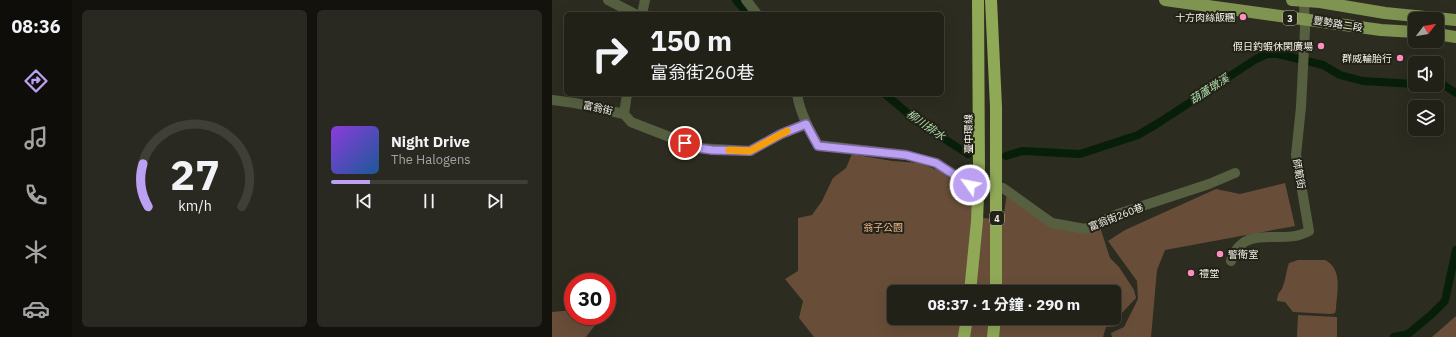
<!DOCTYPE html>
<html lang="zh-TW">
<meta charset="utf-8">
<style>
body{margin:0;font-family:"IBM Plex Sans","Noto Sans TC",sans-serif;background:#2a2921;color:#f1f3f6;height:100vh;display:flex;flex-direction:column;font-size:15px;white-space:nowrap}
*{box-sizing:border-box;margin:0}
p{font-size:13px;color:#a2a3a2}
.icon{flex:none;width:22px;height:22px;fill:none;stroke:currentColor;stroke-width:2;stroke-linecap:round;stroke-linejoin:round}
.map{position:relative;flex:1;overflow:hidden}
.sheet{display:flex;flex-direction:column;gap:10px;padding:10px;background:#13120d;width:480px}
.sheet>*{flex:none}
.top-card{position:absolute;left:12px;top:12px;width:380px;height:84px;border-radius:6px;box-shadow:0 4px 16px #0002,0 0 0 1px #3f3e37;background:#222118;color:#f1f3f6;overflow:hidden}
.needle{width:26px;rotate:59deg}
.controls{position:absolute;left:856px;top:12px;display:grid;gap:8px}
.controls a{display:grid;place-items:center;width:36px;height:36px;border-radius:6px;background:#222118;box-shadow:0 4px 16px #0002,0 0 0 1px #3f3e37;font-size:20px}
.speed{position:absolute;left:12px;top:273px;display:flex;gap:8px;font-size:20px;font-weight:700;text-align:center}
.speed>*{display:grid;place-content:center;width:52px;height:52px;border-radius:50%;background:#222118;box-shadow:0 4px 16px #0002,0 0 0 1px #3f3e37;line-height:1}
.speed .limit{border:6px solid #d22;background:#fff;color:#111}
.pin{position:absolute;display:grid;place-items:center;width:34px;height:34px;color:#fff;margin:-17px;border:2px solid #fff;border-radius:50%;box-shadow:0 1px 4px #0007}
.me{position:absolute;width:44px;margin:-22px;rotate:303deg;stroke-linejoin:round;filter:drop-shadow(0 0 3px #0008)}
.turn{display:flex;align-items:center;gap:14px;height:84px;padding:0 20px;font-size:18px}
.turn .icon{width:52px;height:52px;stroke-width:2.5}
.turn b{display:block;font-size:28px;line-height:34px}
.sheet .widget{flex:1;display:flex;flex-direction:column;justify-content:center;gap:6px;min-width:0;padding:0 14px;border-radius:6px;background:#2a2921}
.sheet .dial{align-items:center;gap:0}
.dial svg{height:104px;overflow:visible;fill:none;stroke:#3f3e37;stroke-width:7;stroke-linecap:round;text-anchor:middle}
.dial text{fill:#f1f3f6;stroke:none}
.song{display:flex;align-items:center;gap:12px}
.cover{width:48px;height:48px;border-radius:6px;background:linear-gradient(135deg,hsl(270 70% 55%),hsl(210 70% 35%))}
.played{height:4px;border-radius:2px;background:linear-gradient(90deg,#bca0f2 20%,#3f3e37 20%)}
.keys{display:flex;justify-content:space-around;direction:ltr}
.sheet .tiles{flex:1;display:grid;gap:10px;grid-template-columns:repeat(2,1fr)}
.trip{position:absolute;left:335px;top:285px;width:234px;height:40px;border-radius:6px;background:#222118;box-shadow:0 4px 16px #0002,0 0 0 1px #3f3e37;font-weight:700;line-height:40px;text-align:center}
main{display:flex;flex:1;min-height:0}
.tabs{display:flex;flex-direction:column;width:72px;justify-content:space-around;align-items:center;background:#0e0d0a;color:#a2a3a2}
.tabs .icon{width:28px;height:28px}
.tabs .on{color:#bca0f2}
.tabs b{font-size:18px;color:#f1f3f6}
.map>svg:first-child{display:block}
.green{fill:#684e39;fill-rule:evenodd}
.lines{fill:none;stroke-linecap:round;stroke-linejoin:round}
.canal{stroke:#071f09;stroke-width:8}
.minor-tunnel{stroke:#4b4a3e;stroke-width:10;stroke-dasharray:10 5;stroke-linecap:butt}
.minor{stroke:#566041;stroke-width:10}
.major{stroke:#7f9451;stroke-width:12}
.highway{stroke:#8fa957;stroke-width:12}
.route-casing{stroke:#7a689d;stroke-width:10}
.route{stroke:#bca0f2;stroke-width:7}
.slow{stroke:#f59e0b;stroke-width:7}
.poi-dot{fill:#fd8ebf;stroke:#232217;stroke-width:1.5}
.labels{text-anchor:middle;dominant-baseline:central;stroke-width:4;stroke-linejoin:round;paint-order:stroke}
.shield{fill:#232217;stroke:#b5b4ab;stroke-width:1}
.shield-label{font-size:9px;font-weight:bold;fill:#f4f3eb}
.poi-label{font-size:10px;fill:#f4f3eb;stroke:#232217;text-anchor:end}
.street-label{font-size:10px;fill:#f4f3eb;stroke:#232217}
.park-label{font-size:10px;fill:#ecb68e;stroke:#232217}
.water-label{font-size:11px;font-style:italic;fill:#afdfb0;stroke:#232217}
</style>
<main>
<nav class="tabs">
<b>08:36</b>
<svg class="icon on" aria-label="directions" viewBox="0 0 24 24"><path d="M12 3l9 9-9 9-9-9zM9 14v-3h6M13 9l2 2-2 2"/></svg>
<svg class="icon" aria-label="music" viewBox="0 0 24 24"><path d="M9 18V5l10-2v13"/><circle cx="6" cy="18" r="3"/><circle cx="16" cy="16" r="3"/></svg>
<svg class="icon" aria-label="phone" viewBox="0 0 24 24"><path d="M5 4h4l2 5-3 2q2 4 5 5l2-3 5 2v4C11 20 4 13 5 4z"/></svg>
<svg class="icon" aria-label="climate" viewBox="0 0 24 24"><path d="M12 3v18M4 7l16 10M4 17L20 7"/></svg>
<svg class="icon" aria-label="car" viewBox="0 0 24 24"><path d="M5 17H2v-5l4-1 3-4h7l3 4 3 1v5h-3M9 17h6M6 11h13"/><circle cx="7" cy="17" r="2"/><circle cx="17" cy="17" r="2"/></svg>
</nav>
<section class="sheet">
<div class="tiles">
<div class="widget dial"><svg viewBox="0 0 100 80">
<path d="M14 69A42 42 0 1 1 86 69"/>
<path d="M14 69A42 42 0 0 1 10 36" stroke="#bca0f2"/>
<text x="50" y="56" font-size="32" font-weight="700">27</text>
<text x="50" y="72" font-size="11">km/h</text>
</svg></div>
<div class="widget">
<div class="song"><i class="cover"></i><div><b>Night Drive</b><p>The Halogens</p></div></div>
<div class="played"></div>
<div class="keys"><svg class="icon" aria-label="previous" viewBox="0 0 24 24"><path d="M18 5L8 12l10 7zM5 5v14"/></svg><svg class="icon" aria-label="pause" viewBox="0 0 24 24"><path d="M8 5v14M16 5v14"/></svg><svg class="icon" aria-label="next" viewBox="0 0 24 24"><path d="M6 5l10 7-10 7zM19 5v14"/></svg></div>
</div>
</div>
</section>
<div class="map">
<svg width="904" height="337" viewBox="0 0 904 337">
<rect width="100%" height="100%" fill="#2d2c20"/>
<!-- green -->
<g class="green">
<path d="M300 154 340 161 367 163 388 171 411 189 423 191 421 216 451 221 455 192 496 224H547L558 258 567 267 582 290 584 298 568 315 565 326 554 327 551 337H262L247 318 251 301 233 279 246 271V218L260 215 270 201 281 178 294 168ZM342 292H562V318H342Z"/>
<polygon points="733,183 743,226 613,250 605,270 599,337 560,337 559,333 572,327 586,299 585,281 556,241 573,230 664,189 688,194"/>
<path d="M773 260C791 269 785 292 784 309L783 313 779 314 741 312 733 302 725 301C726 290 729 293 731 286 734 279 734 271 737 263L746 260Z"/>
<polygon points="21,310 21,316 50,316 34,337 0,337 0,312"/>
<polygon points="746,315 785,317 785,337 745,337"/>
<polygon points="904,316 904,337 880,337"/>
</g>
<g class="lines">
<!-- canal -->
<g class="canal">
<polyline points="184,0 196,14"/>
<polyline points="877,85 893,86 904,93"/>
<polyline points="333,94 366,122 416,154"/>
<polyline points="454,156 470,151 528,154 586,135 608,122 704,59 715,54 726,54 771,65 788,75 811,81 863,84"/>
<polyline points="842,337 856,334 880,314 893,301 904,250"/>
</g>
<!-- minor-tunnel -->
<polyline class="minor-tunnel" points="420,185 451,188"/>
<!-- minor -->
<g class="minor">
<polyline points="56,0 83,14"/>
<polyline points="194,0 205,14"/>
<polyline points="90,14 93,0"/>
<path d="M245 94C248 113 257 129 266 145L354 155 384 163 418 185"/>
<polyline points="0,100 23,103 72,114"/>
<polyline points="72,114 79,122 146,148 198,151 229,134 254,124"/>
<polyline points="72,114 75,94"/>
<polyline points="451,188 500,223 533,229 566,214 657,184 683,173"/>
<path d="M679 261C692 221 730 247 757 231L744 155 749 107 753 29 752 1"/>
</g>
<!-- major -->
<g class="major">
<polyline points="613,0 829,30 863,32"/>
<polyline points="740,0 768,2 833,13 904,20"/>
<polyline points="885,34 904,37"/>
</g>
<!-- highway -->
<g class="highway">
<polyline points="439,0 444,107 444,292"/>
<polyline points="418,292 425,221 427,169 426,0"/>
<polyline points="412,337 415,318"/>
<polyline points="441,337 443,318"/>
</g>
</g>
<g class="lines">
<!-- route casing -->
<g class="route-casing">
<polyline id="route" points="133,143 146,148 160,150 198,151 229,134 254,124 266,146 354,155 384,163 418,185"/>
</g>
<!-- route -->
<use href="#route" class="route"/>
<!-- slow -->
<polyline class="slow" points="177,150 198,151 235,131"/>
</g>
<!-- markers -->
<g class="poi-dot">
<circle cx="691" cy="17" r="4"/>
<circle cx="769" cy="46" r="4"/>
<circle cx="848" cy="58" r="4"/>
<circle cx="668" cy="254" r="4"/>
<circle cx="639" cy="273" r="4"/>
</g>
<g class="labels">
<!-- shield labels -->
<g class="shield">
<rect x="731" y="11" width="14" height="14" rx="3"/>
<rect x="438" y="211" width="14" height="14" rx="3"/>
</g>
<g class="shield-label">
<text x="738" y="18">3</text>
<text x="445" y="218">4</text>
</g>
<!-- poi labels -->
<g class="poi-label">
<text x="683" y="17">十方肉絲飯糰</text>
<text x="761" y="46">假日釣蝦休閑廣場</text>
<text x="840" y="58">群威輪胎行</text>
<text x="676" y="254" text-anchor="start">警衛室</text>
<text x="647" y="273" text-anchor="start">禮堂</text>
</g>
<!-- street labels -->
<g class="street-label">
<text transform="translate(786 24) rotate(9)">豐勢路二段</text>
<text transform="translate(46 108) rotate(13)">富翁街</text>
<text transform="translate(416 134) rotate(-90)">臺中環線</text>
<text transform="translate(747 174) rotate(80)">師範街</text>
<text transform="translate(564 217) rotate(-21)">富翁街260巷</text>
</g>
<!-- park labels -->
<g class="park-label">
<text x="331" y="227">翁子公園</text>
</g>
<!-- water labels -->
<g class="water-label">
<text transform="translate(657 89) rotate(-33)">葫蘆墩溪</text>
<text transform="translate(374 125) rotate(35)">柳川排水</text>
</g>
</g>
</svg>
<div class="controls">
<a><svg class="needle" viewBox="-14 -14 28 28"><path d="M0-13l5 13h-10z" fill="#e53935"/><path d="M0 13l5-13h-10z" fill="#a2a3a2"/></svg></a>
<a><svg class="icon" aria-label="sound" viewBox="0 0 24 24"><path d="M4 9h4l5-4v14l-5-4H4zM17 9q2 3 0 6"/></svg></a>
<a><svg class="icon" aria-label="layers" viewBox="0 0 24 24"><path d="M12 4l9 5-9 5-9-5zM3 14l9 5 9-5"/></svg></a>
</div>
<div class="speed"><div class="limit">30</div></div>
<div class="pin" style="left:133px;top:143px;background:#d93025"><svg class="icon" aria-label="arrive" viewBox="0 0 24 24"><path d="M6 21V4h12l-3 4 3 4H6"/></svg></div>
<svg class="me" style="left:418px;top:185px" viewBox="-20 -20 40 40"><circle r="17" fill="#bca0f2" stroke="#fff" stroke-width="3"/><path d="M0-11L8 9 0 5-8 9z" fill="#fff"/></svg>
<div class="trip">08:37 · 1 分鐘 · 290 m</div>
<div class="top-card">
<div class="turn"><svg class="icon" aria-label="right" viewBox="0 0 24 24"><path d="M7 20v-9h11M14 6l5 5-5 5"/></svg><div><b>150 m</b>富翁街260巷</div></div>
</div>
</div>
</main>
